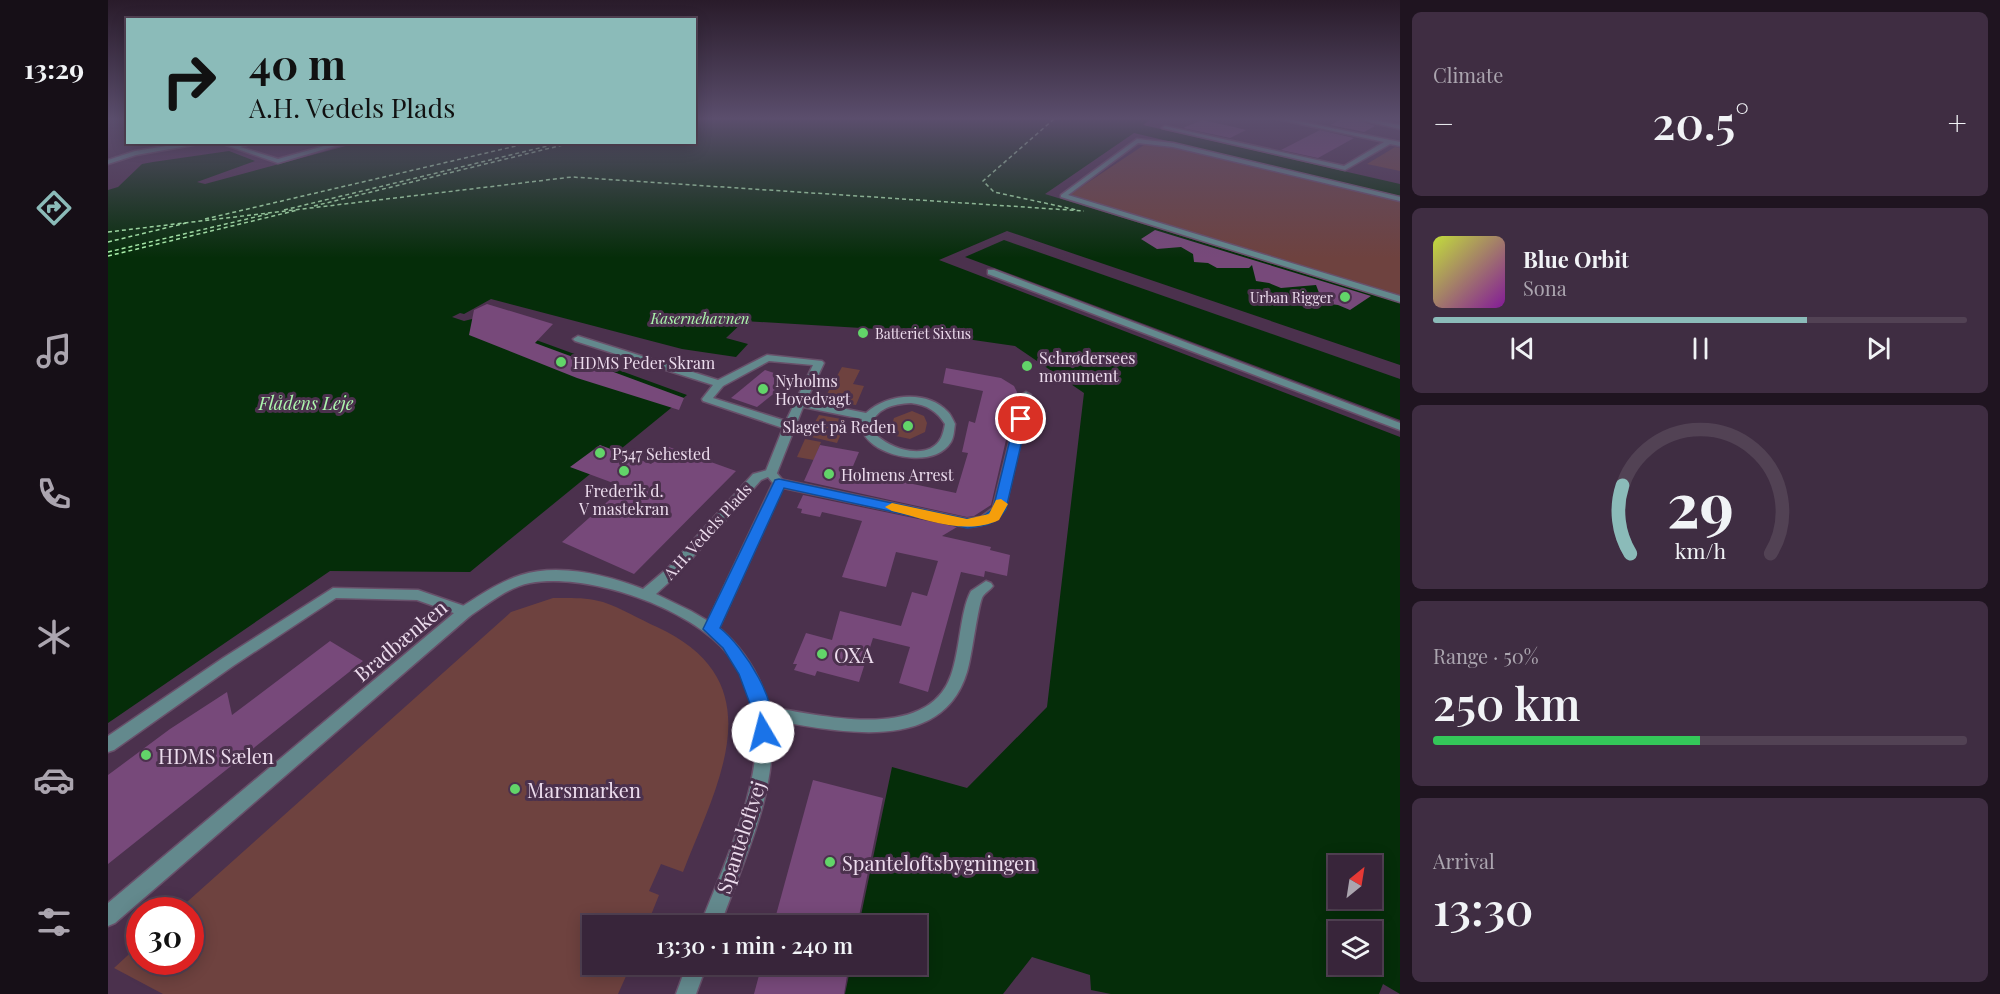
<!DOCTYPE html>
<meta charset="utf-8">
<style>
body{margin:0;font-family:"Playfair Display",serif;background:#3f2d42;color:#f1f3f6;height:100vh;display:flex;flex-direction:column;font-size:22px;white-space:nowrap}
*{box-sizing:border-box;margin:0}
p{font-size:20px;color:#aba5af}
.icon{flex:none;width:33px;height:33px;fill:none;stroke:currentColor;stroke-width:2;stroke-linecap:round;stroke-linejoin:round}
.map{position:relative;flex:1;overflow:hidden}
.side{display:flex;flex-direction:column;gap:12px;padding:12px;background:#1f1420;width:600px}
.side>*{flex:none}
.banner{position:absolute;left:18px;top:18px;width:570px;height:126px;border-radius:0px;box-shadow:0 3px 15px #0003,0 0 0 2px #524254;background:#8bbbb9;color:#111;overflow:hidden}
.needle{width:39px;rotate:30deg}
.buttons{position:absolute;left:1220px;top:855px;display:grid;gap:12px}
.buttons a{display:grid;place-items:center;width:54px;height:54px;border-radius:0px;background:#38253a;box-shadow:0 3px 15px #0003,0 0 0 2px #524254;font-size:30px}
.speed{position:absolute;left:18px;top:897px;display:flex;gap:12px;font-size:30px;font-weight:700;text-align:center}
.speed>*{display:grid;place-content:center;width:78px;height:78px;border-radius:50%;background:#38253a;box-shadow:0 3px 15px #0003,0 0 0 2px #524254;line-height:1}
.speed .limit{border:9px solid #d22;background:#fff;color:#111}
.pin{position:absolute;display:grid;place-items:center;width:51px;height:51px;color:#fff;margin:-26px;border:3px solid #fff;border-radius:50%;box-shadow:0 2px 6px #0007}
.me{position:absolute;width:66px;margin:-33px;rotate:352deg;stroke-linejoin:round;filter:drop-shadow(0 0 4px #0008)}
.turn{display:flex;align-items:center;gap:21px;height:126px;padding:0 24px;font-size:27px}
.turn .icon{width:78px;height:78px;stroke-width:2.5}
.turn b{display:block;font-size:42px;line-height:51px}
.big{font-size:45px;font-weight:600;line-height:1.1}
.side .widget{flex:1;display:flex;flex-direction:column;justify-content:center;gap:9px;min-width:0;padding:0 21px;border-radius:9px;background:#3f2d42}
.side .dial{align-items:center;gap:0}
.dial svg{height:156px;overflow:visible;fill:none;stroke:#524254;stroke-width:7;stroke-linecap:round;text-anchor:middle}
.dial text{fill:#f1f3f6;stroke:none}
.song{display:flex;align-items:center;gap:18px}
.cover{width:72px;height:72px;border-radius:9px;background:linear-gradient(135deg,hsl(70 70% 55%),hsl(290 70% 35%))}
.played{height:6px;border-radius:3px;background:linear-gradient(90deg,#8bbbb9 70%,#524254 70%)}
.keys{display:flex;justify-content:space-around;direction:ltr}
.heat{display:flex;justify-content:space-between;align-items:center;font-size:33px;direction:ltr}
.charge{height:9px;border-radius:4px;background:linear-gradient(90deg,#34c759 50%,#524254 0)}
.trip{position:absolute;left:474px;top:915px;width:345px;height:60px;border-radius:0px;background:#38253a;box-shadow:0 3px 15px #0003,0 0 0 2px #524254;font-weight:600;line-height:60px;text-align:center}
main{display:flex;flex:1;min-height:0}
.tabs{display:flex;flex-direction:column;width:108px;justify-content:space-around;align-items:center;background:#160f17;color:#aba5af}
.tabs .icon{width:42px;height:42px}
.tabs .on{color:#8bbbb9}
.tabs b{font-size:27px;color:#f1f3f6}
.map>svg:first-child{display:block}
.green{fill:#6e423f}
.water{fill:#052d09;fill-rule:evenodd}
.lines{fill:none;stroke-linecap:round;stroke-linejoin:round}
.ferry{stroke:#acf7ad;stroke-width:1.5;stroke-dasharray:4 3;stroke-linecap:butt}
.building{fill:#77497a}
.lane-casing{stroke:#68506a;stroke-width:3}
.street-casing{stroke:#68506a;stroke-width:3}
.lane{fill:#63898d;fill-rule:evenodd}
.street{fill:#63898d;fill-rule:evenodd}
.route{fill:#1a73e8;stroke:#114b97;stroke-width:1.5}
.slow{fill:#f59e0b}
.poi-dot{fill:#62d469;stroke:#4b314d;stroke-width:2}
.labels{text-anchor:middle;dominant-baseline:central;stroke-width:6;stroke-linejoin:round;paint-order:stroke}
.far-poi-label{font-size:14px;fill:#ecdced;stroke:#4b314d;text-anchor:end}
.far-water-label{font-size:15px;font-style:italic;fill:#acf7ad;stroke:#4b314d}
.poi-label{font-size:16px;fill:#ecdced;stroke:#4b314d;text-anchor:start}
.street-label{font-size:16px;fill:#ecdced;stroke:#4b314d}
.water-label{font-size:18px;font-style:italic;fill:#acf7ad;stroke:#4b314d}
.near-street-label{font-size:20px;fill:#ecdced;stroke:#4b314d}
.near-poi-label{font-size:20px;fill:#ecdced;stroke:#4b314d;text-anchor:start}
</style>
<main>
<nav class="tabs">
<b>13:29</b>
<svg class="icon on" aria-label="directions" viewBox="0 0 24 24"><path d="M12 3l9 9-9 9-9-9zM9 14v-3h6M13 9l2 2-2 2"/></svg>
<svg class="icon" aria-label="music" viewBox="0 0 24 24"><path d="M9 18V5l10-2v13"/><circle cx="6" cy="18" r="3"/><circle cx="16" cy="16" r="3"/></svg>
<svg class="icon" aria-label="phone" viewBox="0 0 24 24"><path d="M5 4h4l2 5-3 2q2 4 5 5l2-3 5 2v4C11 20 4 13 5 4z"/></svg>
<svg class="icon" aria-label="climate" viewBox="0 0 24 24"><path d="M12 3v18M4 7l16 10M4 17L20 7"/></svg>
<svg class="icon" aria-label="car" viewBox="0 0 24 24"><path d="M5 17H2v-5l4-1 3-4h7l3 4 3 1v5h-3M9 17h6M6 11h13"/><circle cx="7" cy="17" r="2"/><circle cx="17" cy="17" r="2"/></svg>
<svg class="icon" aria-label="filters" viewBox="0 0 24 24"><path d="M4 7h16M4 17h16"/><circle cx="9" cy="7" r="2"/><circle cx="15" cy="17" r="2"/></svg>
</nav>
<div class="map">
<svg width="1292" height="994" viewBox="0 0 1292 994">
<rect width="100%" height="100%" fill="#4b314d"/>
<!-- green -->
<g class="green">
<polygon points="1039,143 1061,145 1292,201 1292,296 963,196 964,193"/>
<polygon points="1287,147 1292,148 1292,171 1259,164"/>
<polygon points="734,367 752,370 745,384 756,386 748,405 715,401"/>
<polygon points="804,411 816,416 819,423 817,432 802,439 788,436 783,428 786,418"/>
<polygon points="711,415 739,420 729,443 699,436"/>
<polygon points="697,439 713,442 706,460 689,457"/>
<path d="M445 598C461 598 479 597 495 602 513 608 531 619 549 627 668 682 610 782 575 872L553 864 541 891 551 895 539 925 484 926V964L523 965 510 994H55L6 968 31 945 32 962H82V910H70L403 612Z"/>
</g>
<!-- water -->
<g class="water">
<path d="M587 119H1043L1035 125 1292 184V196L1026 133 937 194 1292 303V365L899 231 831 260 1292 437V994L1275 984 1271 994H1003L983 990 982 975 924 957 895 994H737L743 965 808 964V926L751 925 784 767 859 788 939 707 976 393 907 346 803 331 636 321 618 338 640 344 628 357 574 349 383 299 356 314 352 313 344 317 356 321 368 318 579 395 362 572 222 571 0 723V190L10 187 34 164 45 162 121 151 147 161 89 182 97 184 249 143 586 142ZM1230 866H1263V898H1230ZM1230 932H1263V964H1230Z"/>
<polygon points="896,240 1292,379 1292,420 857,257"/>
</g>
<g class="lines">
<!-- ferry -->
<g class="ferry">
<polyline points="946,119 875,181 886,192 969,210"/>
<polyline points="206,206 467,142"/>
<polyline points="176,210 456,142"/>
<polyline points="97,219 425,142"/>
<polyline points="0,232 464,177 976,211"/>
<polyline points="0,242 78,223"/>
<polyline points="0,252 160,214"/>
<polyline points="0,256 190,210"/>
</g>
</g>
<!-- building -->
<g class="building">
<polygon points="1234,119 1247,119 1267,126 1256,132 1222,125"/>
<polygon points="1094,120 1126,127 1138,130 1122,138 1075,128"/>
<polygon points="1212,130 1246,138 1210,158 1173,150"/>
<polygon points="1047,230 1194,275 1263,296 1242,310 1230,305 1215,303 1208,285 1173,288 1161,283 1148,281 1144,265 1141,268 1109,268 1100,263 1086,262 1085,254 1073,247 1049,249 1033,239"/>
<polygon points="379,304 445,324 427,343 576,398 571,410 469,378 361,335 366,310"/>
<polygon points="838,368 893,378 906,386 909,392 883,505 866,516 859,517 696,481 712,445 751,452 743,471 848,493 860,453 854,452 861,421 867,423 875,391 835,383"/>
<polygon points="657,370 684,379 649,407 623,398"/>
<polygon points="492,445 543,464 561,447 628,471 526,574 454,542 516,487 462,467"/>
<polygon points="695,495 849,527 834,536 883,547 882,550 902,555 899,576 877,571 876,577 853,572 820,692 791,683 802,647 765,638 751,682 709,671 707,676 686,670 689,664 685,664 698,633 724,640 732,611 793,626 804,592 819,596 830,561 788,552 778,587 734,577 754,521 714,512 712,517 693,513 694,509 689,508"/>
<polygon points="222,641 255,661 0,864 0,775 62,729 119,692 124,715"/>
<polygon points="705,780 775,798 749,926 665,926"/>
<polygon points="654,964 741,964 736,994 646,994"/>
</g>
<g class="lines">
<!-- lane casing -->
<g class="lane-casing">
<g id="lane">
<polygon points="1169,119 1180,119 1292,142 1292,146 1282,144 1237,170 1054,128 1057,126 1236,166 1276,142"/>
<polygon points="1249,119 1261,119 1292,125 1292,129"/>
<polygon points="1029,139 1065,143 1292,197 1292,201 1065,147 1030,143 960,195 1292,296 1292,302 953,197 953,195"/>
<polygon points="84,142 102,142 28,155 0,164 0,160 27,151"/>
<polygon points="109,142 125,144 149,142 132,147 170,159 230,142 241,142 170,163"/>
<polygon points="880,270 886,270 1292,423 1292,430 880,274"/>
<path d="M470 336 610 380 659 355 714 361 716 363 698 401 758 413C778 394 819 389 840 412 843 415 845 420 847 424 846 430 846 437 843 442 828 466 785 459 766 445 759 440 755 434 752 427L754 419 695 407 669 473 663 477 659 475 657 473 675 428 595 401 594 399 605 385 467 341 465 339ZM661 361 705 365 678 421 605 398 615 386ZM803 403C819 405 829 411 837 424 836 429 835 434 833 438 820 464 773 447 762 427 768 408 785 404 803 403Z"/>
<path d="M918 392 923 395 897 509C887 523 875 526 859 527L671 487 665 483 671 479 859 519 873 517 885 508 913 395Z"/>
<polygon points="225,588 310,590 362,608 364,612 362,616 357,617 309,600 228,598 125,666 6,750 0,752 0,736 115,658"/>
</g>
</g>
<!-- street casing -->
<g class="street-casing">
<g id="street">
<path d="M663 469 667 471 677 483 611 628C636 649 652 675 661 707 713 715 820 743 843 675 852 651 852 611 863 591L878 581 883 583 885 586C882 590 878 592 875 596 870 603 864 657 859 672 834 756 728 731 663 720 671 790 635 861 612 926H592C614 869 650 795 648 734 648 706 638 676 620 654 583 608 480 572 422 583 400 587 380 604 362 616L7 923 0 926V903L352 608C371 596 391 582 413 575 451 563 499 575 535 589L561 567 645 474ZM660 477 665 483 600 621 583 611 548 594 571 573 653 480Z"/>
<polygon points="579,964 599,964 588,994 568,994"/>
</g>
</g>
<!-- lane -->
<use href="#lane" class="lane"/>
<!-- street -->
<use href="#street" class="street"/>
</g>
<!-- sky -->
<linearGradient id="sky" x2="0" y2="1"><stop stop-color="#291b2a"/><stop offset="0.46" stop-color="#5b4e6d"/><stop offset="1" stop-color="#5b4e6d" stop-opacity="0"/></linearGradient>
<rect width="1292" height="258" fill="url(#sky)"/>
<!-- route -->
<path class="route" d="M913 415 919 419 898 509C888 525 877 526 859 528L676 488 612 628C635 646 676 707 661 737L655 740 648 737 645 712 631 674 615 648 595 629 667 480 671 479 859 519 874 517 885 509 907 419Z"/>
<!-- slow -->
<path class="slow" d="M893 499 900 504 891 520C858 536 818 519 784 511L777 507 784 503 859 519 881 514 888 500Z"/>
<!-- markers -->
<g class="poi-dot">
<circle cx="1237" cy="297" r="6"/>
<circle cx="755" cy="333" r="6"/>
<circle cx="453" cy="362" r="6"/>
<circle cx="919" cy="366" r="6"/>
<circle cx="655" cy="389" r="6"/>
<circle cx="800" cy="426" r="6"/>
<circle cx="492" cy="453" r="6"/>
<circle cx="516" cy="471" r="6"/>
<circle cx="721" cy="474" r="6"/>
<circle cx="714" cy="654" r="6"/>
<circle cx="38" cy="755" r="6"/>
<circle cx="407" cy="789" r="6"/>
<circle cx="722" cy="862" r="6"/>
</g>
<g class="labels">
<!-- far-poi labels -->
<g class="far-poi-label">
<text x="1225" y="297">Urban Rigger</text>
<text x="767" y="333" text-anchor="start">Batteriet Sixtus</text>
</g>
<!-- far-water labels -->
<g class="far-water-label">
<text x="592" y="318">Kasernehavnen</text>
</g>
<!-- poi labels -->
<g class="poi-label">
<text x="931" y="357">Schrødersees<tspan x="931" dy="18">monument</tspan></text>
<text x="465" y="362">HDMS Peder Skram</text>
<text x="667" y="380">Nyholms<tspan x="667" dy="18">Hovedvagt</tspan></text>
<text x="788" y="426" text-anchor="end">Slaget på Reden</text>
<text x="504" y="453">P547 Sehested</text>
<text x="733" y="474">Holmens Arrest</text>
<text x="516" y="490" text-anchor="middle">Frederik d.<tspan x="516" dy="18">V mastekran</tspan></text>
</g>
<!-- street labels -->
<g class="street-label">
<text transform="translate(599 531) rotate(-48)">A.H. Vedels Plads</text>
</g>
<!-- water labels -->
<g class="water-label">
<text x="198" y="403">Flådens Leje</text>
</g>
<!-- near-street labels -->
<g class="near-street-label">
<text transform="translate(292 640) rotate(-40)">Bradbænken</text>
<text transform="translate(632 837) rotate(-72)">Spanteloftvej</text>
</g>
<!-- near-poi labels -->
<g class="near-poi-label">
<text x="726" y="654">OXA</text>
<text x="50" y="755">HDMS Sælen</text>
<text x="419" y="789">Marsmarken</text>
<text x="734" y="862">Spanteloftsbygningen</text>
</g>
</g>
</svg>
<div class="buttons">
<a><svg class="needle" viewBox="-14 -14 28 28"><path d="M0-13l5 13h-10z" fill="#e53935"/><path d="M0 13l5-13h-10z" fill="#aba5af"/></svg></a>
<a><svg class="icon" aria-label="layers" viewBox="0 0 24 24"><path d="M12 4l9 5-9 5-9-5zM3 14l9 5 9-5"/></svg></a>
</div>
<div class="speed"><div class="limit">30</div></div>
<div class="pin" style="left:913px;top:419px;background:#d93025"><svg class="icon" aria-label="arrive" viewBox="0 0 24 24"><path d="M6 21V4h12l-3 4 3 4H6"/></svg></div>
<svg class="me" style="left:655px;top:732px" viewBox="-20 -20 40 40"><circle r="19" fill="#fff"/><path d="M0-13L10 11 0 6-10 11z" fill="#1a73e8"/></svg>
<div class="trip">13:30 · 1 min · 240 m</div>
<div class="banner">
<div class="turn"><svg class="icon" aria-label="right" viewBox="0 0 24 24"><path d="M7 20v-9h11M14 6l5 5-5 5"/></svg><div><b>40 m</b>A.H. Vedels Plads</div></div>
</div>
</div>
<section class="side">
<div class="widget"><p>Climate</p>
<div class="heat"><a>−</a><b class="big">20.5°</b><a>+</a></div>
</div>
<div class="widget">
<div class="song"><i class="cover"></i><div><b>Blue Orbit</b><p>Sona</p></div></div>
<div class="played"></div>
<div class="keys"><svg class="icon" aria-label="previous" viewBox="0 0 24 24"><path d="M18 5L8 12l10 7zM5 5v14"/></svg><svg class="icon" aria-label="pause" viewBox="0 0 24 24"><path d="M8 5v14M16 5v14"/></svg><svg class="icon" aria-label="next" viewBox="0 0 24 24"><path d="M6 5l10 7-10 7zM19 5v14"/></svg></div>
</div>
<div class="widget dial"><svg viewBox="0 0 100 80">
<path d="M14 69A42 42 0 1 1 86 69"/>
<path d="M14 69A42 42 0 0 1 10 34" stroke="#8bbbb9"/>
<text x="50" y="56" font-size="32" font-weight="700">29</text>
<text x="50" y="72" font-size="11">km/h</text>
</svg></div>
<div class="widget"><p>Range · 50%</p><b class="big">250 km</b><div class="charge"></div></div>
<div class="widget"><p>Arrival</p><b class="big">13:30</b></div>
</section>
</main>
